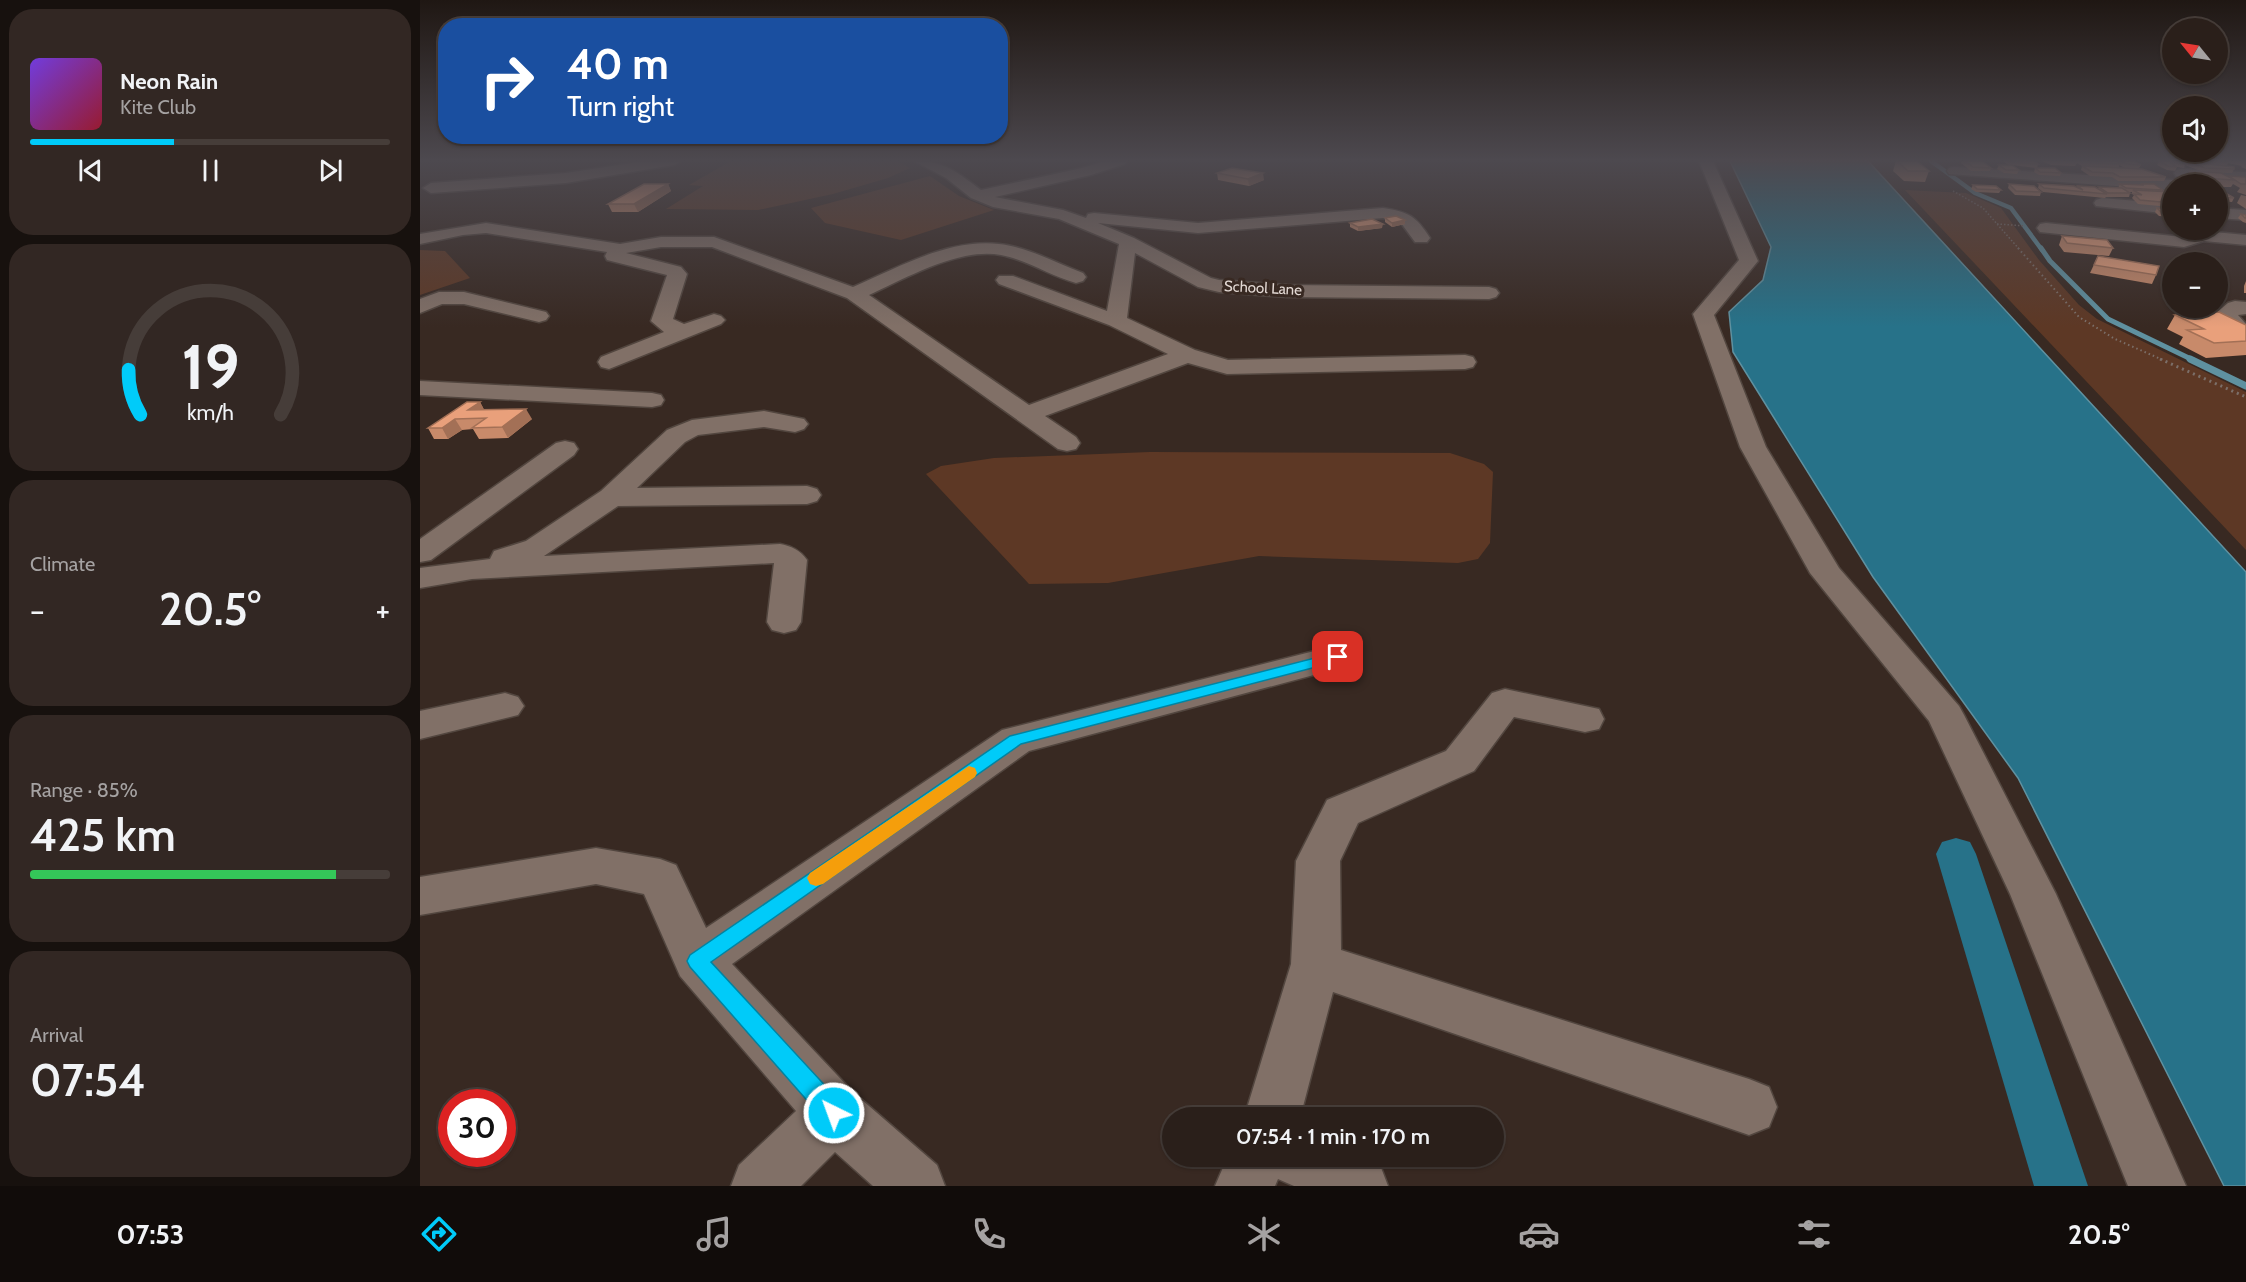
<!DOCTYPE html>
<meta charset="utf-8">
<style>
body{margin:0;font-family:Cabin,sans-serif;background:#322723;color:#f1f3f6;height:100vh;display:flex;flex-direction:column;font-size:22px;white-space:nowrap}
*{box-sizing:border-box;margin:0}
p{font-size:20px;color:#a5a2a2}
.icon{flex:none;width:33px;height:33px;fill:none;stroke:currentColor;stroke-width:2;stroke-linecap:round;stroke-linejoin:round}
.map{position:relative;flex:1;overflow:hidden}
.panel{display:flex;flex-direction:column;gap:9px;padding:9px;background:#17110e;width:420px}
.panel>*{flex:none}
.hud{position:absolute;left:18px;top:18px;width:570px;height:126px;border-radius:24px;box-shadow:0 2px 4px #0004,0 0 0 2px #463d39;background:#1a4fa0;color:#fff;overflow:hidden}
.needle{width:39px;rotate:300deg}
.tools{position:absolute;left:1742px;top:18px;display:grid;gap:12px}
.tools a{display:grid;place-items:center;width:66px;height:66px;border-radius:50%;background:#2a1f1a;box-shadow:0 2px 4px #0004,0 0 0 2px #463d39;font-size:30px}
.speed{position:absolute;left:18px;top:1089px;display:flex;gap:12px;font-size:30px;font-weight:700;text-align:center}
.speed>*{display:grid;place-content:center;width:78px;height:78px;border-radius:50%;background:#2a1f1a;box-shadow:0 2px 4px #0004,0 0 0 2px #463d39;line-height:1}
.speed .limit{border:9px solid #d22;background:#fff;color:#111}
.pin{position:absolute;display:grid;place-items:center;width:51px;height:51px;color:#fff;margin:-26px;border-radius:12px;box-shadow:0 3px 9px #0006}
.me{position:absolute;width:66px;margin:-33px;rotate:318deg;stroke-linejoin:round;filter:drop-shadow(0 0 4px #0008)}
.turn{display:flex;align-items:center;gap:21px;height:126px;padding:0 30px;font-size:27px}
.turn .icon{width:78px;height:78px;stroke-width:2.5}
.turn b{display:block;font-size:42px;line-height:51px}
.big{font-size:45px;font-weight:600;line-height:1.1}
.panel .card{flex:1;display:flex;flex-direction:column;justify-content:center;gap:9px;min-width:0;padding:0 21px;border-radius:24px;background:#322723}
.panel .dial{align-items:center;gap:0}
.dial svg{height:156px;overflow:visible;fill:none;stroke:#463d39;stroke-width:7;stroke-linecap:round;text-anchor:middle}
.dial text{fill:#f1f3f6;stroke:none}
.song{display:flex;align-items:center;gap:18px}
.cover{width:72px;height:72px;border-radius:9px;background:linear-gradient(135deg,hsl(260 70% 55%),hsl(350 70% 35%))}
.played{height:6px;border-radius:3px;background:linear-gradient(90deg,#00cbf9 40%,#463d39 40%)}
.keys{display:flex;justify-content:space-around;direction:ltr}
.heat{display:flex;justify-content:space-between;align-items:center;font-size:33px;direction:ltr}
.charge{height:9px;border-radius:4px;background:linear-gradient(90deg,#34c759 85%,#463d39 0)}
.trip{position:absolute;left:742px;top:1107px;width:342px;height:60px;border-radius:30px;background:#2a1f1a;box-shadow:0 2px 4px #0004,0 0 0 2px #463d39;font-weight:600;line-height:60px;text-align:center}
.dock{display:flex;height:96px;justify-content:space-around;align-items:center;background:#110c0a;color:#a5a2a2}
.dock .icon{width:42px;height:42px}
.dock .current{color:#00cbf9}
.dock b{font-size:27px;color:#f1f3f6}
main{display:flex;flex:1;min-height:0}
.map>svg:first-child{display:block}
.green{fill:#5d3825}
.water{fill:#277289;stroke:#5f91a0;stroke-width:1.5}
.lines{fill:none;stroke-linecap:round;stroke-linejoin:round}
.stream-far2{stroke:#5f91a0;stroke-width:4.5}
.stream-far1{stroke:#5f91a0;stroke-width:5}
.stream{stroke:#5f91a0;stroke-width:7}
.canal{fill:#277289;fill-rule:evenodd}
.minor-casing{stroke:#52463f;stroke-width:3}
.path-far2{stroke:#7c6f69;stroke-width:1.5;stroke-dasharray:1.5 2;stroke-linecap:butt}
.path-far1{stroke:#7c6f69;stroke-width:2;stroke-dasharray:1.5 3;stroke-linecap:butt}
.path{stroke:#7c6f69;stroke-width:3;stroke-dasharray:2 4;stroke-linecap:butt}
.minor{fill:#817067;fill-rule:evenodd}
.wall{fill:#c88a6a}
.shaded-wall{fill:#a37056}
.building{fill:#e9a07b;stroke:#a37056;stroke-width:1.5}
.route{fill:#00cbf9;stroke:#0084a2;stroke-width:1.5}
.slow{fill:#f59e0b}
.labels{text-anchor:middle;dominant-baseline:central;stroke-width:6;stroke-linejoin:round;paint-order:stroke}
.far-street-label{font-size:15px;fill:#e3d9d4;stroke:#382922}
</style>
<main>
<section class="panel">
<div class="card">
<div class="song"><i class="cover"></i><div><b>Neon Rain</b><p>Kite Club</p></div></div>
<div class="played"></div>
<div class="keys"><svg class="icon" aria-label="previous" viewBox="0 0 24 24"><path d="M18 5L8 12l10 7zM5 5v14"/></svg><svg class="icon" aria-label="pause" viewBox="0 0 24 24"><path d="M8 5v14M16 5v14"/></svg><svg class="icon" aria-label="next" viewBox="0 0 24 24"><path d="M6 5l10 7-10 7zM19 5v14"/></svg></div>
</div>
<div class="card dial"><svg viewBox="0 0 100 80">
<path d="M14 69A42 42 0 1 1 86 69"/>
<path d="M14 69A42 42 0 0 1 8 46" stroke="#00cbf9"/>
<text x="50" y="56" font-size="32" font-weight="700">19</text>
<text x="50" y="72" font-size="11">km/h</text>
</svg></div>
<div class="card"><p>Climate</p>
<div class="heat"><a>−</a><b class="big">20.5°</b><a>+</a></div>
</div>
<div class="card"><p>Range · 85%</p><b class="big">425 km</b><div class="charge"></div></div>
<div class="card"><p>Arrival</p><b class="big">07:54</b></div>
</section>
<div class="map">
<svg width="1826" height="1186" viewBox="0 0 1826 1186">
<rect width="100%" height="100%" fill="#382922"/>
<!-- green -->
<g class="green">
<polygon points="311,161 477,161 490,168 468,178 413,194 338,210 246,209 283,186 269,185"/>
<polygon points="510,176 539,196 574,210 481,240 405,223 391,208"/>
<polygon points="1485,190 1546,193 1581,208 1619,260 1659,305 1677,319 1826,392 1826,550"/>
<polygon points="0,250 25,251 50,278 0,295"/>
<polygon points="730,452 1030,453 1064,464 1073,472 1070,543 1058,559 1038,563 839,556 688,583 609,584 506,474 521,466 574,458"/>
</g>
<!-- water -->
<polygon class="water" points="1310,161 1448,161 1826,572 1826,1186 1804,1186 1598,778 1453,577 1313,352 1309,312 1343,280 1351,247"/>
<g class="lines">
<!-- stream-far2 -->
<polyline class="stream-far2" points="1511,161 1555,193 1591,208 1622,250"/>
<!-- stream-far1 -->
<polyline class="stream-far1" points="1621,248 1630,261 1688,319 1773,360"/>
<!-- stream -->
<polyline class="stream" points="1770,359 1826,386"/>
<!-- canal -->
<polygon class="canal" points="1536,838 1550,842 1556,854 1668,1186 1614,1186 1516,854 1522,842"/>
<!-- minor casing -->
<g class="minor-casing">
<g id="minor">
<polygon points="225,161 261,161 254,165 146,183 11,193 3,188 11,183 146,173"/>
<path d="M494 161C525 161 537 172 561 190L662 168 685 161H707L705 164 671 175 575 197 643 210 666 218 668 214 674 213 778 223 963 208C989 212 996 216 1010 238L1007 242H995L981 223 963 218 778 233 678 223 714 238 791 278 799 280 867 285 1069 287 1076 289 1079 293 1076 297 1069 299 867 297 799 292 778 287 715 253 707 318 775 350 808 360 1045 355 1053 357 1056 362 1053 367 1045 369 807 374 768 363 625 416 656 437 660 443 656 449 647 451 638 449 427 298 292 247H241L206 253 261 267 267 274 253 319 264 324 294 314 301 316 305 320 301 324 189 369 181 367 178 362 181 357 244 332 231 321 247 275 187 260 185 256 187 252 66 233 43 235 0 244V234L66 223 200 244 241 237H294L433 287C477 268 529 238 579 244 608 247 636 263 663 273L666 277 663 281 656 283C630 276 607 260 581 255 540 247 486 278 449 295L609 405 748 354 689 325 579 284 576 280 579 276H593L687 311 699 244 639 219 573 207 551 198 526 178Z"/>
<polygon points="1279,161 1293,161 1338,261 1294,315 1346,447 1419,568 1539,706 1544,715 1636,894 1766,1186 1708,1186 1590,894 1509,721 1390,573 1320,447 1273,314 1319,260"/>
<polygon points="1534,167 1752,180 1759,184 1752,184 1752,190 1529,174 1527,171 1529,168"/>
<polygon points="1761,169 1826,172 1826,180 1756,176 1754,173 1756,170"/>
<polygon points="1682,198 1752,204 1752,214 1676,206 1674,203 1676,200"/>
<polygon points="1797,208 1826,210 1826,220 1797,218"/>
<polygon points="1626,223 1763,237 1783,231 1826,235 1826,245 1784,241 1764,247 1620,232 1617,228 1620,224"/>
<polygon points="19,292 44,292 126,312 129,316 126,320 119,322 44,304 22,304 0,313 0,299"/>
<polygon points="1815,301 1826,302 1826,314 1818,315 1826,324 1826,339 1808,333 1796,313 1808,303"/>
<polygon points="0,381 232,393 241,395 244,400 241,405 232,407 0,395"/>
<path d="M344 411 384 419 388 424 384 429 375 432 344 427 278 435 265 442 217 488 387 486 397 489 401 495 397 501 387 504 198 506 124 556 360 544C371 546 380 550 387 560L381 622 376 630 364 633 352 630 347 622 354 563 52 579 0 588V568L70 559 74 551 106 541 181 491 247 430 272 420Z"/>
<polygon points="145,441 154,443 158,449 154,455 11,560 0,562 0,539 136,443"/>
<polygon points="918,645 931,649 936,657 931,665 609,751 312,964 434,1093 517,1165 525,1186 453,1186 415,1152 381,1186 311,1186 319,1165 376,1111 260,976 224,894 176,884 0,915 0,877 176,848 240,859 256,865 286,928 582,730"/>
<polygon points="1085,689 1179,709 1184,719 1179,729 1165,732 1094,717 1054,771 938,823 920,861 921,950 1329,1079 1349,1087 1357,1107 1349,1127 1329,1135 913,992 880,1118 824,1118 871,964 876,861 907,800 1026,751 1072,693"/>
<polygon points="85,693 98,697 104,706 98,715 0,739 0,711"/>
<polygon points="808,1156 940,1156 960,1165 968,1186 874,1186 858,1179 855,1186 795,1186"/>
</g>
</g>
<!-- path-far2 -->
<g class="path-far2">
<polyline points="1533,191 1563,208 1600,250"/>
<polyline points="1577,224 1605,226"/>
</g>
<!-- path-far1 -->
<polyline class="path-far1" points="1598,248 1659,317 1695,339 1743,360"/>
<!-- path -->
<polyline class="path" points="1740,359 1826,397"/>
<!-- minor -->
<use href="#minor" class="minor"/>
</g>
<!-- wall -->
<g class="wall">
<polygon points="1476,161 1495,161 1509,171 1505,182 1484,181 1473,171"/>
<polygon points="1542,161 1562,161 1571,168 1570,171 1551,171 1541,163"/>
<polygon points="1583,161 1614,161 1618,164 1617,168 1592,165 1599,170 1597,174 1584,173 1577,169 1579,165 1588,165"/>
<polygon points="1622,161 1714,161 1721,165 1719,168 1705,168 1699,165 1699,167 1675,167 1746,177 1744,181 1698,181 1692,177 1670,176 1661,170 1662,166 1657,163 1655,166 1631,165"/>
<polygon points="1739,161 1764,163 1765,161 1826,161 1826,169 1821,167 1822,166 1808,163 1807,165 1802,166 1814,169 1812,173 1783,172 1765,165 1764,168 1757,167 1755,171 1747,170 1737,165"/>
<polygon points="1615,168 1641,173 1640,176 1619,175 1614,172"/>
<polygon points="1770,171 1809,177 1826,177 1826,195 1817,192 1820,188 1813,184 1811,187 1797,187 1797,184 1776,184 1766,179"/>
<polygon points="797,173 844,180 829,186 798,180"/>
<polygon points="248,184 251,191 218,212 192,212 188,204"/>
<polygon points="1589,184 1621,192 1620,196 1595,195 1588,188"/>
<polygon points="1619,184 1657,187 1658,186 1678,189 1679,187 1698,188 1700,184 1721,185 1721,184 1743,190 1742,191 1752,192 1752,200 1749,200 1752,203 1752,204 1751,207 1718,204 1712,198 1714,195 1712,194 1712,192 1709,192 1710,193 1709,197 1686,197 1685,198 1623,192 1618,188"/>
<polygon points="1553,185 1581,190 1579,193 1556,192 1551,189"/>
<polygon points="1797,190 1814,198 1812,202 1797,201"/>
<polygon points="1821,195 1826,196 1826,209 1817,203"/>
<polygon points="1737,208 1752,209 1752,217 1739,216 1735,212"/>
<polygon points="1821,214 1826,215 1826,223 1823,222 1818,218"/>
<polygon points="965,218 985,220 985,224 972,227 965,222"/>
<polygon points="930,223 962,228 938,231 930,227"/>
<polygon points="1642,236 1693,248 1689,256 1644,252 1639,245"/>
<polygon points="1678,256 1736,275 1732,284 1670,273"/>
<polygon points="1826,281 1826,293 1824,293 1824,286"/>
<polygon points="1755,315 1826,325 1826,355 1786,358 1759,344 1763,337 1747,329"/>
<polygon points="60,402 64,410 112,419 88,438 59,439 53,429 42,430 28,439 14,439 8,428"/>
</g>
<!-- shaded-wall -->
<g class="shaded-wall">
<polygon points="843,173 844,180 829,186 828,179"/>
<polygon points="248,184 251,191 218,212 214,204"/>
<polygon points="985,220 985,224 972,227 972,223"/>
<polygon points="963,224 962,228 938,231 938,227"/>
<polygon points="60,402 66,413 48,410"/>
<polygon points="106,409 112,419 88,438 82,427"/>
<polygon points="35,419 42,430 28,439 22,428"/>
</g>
<!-- building -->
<g class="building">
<polygon points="1477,161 1497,161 1509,171 1488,171"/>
<polygon points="1545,161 1562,161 1571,168 1553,167"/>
<polygon points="1589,161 1614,161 1618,164 1589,162"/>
<polygon points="1677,161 1696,161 1700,164 1677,163"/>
<polygon points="1701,161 1714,161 1721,165 1706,164"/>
<polygon points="1739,161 1761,161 1766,164 1750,163 1757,167 1748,166"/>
<polygon points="1766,161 1808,161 1809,162 1780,163 1814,167 1814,169 1785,168"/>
<polygon points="1579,165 1592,165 1599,170 1586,170"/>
<polygon points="1662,166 1722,169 1746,177 1700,177 1693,173 1672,172"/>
<polygon points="812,168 843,173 828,179 797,173"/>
<polygon points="1615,168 1635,168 1641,173 1620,172"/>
<polygon points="1770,171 1801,173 1815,180 1783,178"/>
<polygon points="1809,176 1826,177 1826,184 1821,184"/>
<polygon points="224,184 248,184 214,204 188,204"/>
<polygon points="1589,184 1614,186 1621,192 1596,191"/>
<polygon points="1619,184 1654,186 1663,190 1658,186 1675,187 1687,194 1624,188"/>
<polygon points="1700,184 1724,185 1721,184 1734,184 1743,190 1706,188"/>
<polygon points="1553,185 1576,186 1581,190 1557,189"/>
<polygon points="1679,187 1702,188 1710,193 1688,193"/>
<polygon points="1713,190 1752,192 1752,196 1744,196 1752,203 1720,200 1714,194 1722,195"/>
<polygon points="1797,190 1800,190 1814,198 1797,197"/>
<polygon points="1737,208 1752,209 1752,213 1741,212"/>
<polygon points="1821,214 1826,215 1826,218 1825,218"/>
<polygon points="976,216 985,220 972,223 965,218"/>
<polygon points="952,219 963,224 938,227 930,223"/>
<polygon points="1642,236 1687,240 1693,248 1647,243"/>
<polygon points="1678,256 1739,266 1736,275 1674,265"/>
<polygon points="1799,312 1826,325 1826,341 1794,343 1767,330 1784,329 1755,315"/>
<polygon points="47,402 60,402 48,410 106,409 82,427 52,428 66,418 35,419 22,428 8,428"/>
</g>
<!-- sky -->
<linearGradient id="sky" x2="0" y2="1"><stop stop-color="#1f1713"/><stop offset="0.49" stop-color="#4d494f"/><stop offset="1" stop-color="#4d494f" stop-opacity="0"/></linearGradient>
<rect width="1826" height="327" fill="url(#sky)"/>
<!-- route -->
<polygon class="route" points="918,652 925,657 923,660 601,744 291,962 423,1105 426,1113 423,1122 414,1125 406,1122 270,967 267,961 270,955 590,736"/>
<!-- slow -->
<polygon class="slow" points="549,766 555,768 557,773 555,777 403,884 396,886 390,884 387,878 390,873"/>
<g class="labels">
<!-- far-street labels -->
<g class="far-street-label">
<text transform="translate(843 288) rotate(3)">School Lane</text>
</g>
</g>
</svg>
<div class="tools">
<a><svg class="needle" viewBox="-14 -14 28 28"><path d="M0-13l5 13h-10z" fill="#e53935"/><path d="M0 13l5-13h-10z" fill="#a5a2a2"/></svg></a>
<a><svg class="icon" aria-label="sound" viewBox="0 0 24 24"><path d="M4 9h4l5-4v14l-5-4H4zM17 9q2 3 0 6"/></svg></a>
<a>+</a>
<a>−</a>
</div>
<div class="speed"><div class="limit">30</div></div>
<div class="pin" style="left:918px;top:657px;background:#d93025"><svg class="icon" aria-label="arrive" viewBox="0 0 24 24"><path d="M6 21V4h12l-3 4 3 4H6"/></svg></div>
<svg class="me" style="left:414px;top:1113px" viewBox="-20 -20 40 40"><circle r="17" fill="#00cbf9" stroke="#fff" stroke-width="3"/><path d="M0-11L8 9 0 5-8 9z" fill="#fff"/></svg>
<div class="trip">07:54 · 1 min · 170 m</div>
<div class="hud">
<div class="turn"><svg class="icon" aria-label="right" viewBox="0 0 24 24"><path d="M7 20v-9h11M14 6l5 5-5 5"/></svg><div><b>40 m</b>Turn right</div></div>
</div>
</div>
</main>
<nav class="dock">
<b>07:53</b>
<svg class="icon current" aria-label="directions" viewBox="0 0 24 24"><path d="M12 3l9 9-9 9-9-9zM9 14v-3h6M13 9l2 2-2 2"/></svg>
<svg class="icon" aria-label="music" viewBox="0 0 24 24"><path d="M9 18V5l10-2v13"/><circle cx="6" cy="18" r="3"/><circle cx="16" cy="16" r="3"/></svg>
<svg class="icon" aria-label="phone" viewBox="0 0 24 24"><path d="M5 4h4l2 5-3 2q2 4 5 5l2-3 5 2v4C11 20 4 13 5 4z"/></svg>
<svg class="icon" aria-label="climate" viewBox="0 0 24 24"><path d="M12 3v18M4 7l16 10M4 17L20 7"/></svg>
<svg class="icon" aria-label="car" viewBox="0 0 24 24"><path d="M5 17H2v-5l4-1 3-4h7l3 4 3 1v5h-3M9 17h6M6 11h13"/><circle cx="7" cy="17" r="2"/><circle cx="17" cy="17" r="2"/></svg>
<svg class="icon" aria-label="filters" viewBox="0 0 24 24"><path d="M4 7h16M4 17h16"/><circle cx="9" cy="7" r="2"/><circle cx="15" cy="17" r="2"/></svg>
<b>20.5°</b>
</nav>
